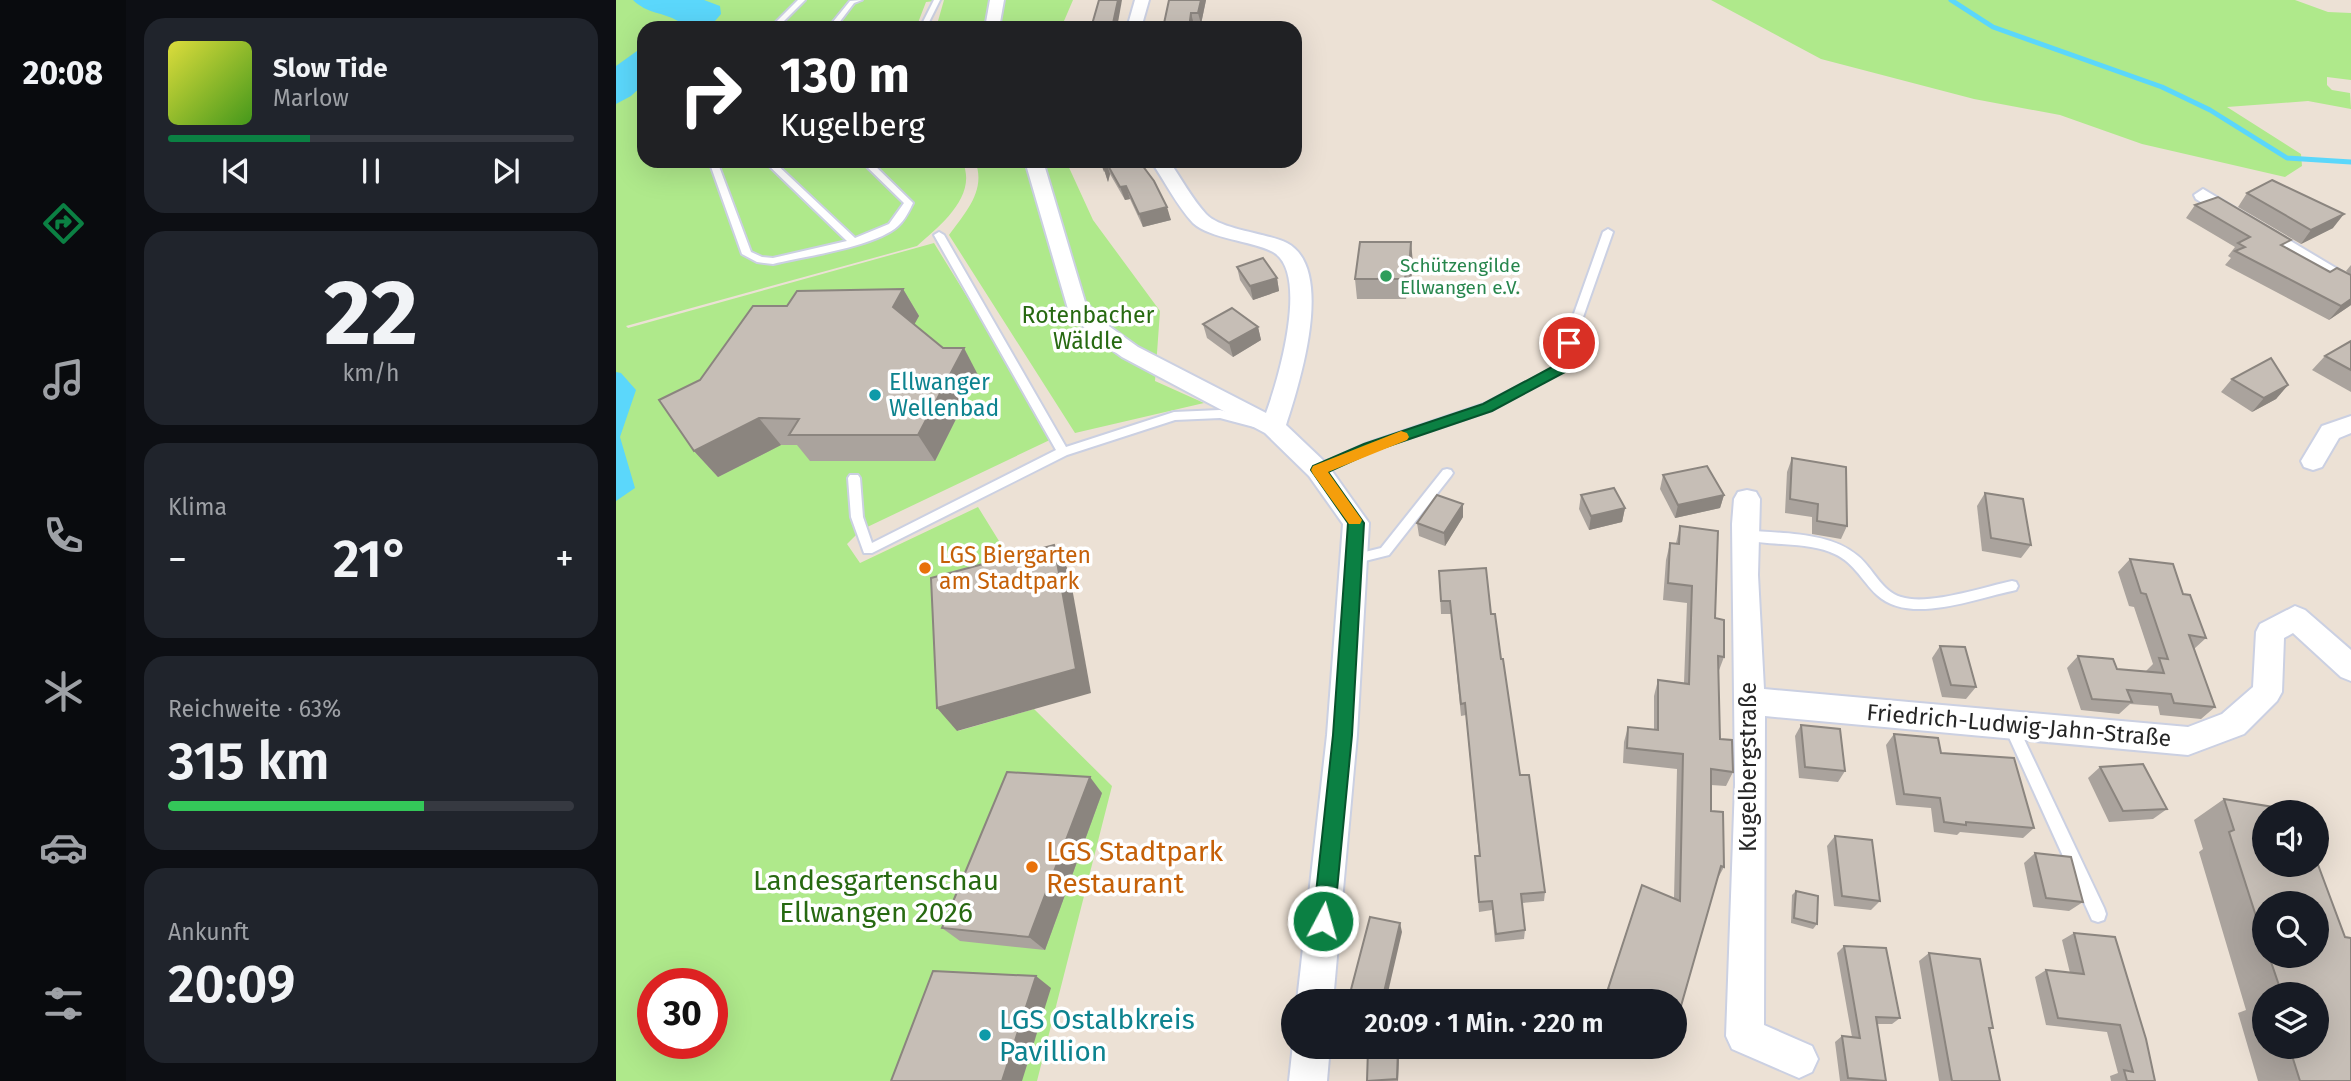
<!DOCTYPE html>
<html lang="de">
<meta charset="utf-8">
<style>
body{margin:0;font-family:"Fira Sans",sans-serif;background:#20242c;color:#f1f3f6;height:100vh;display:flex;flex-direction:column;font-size:26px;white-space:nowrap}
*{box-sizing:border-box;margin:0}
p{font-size:23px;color:#9ea1a6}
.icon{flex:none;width:38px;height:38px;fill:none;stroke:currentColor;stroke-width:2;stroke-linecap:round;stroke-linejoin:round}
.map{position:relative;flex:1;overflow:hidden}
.side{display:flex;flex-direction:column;gap:18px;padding:18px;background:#0d0f14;width:490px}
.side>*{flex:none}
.top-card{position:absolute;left:21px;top:21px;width:665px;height:147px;border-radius:21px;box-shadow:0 7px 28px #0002;background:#202124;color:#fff;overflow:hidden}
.buttons{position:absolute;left:1636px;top:800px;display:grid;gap:14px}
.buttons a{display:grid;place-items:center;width:77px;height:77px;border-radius:50%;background:#171b24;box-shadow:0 7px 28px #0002;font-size:35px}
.speed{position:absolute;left:21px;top:968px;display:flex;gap:14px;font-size:35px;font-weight:700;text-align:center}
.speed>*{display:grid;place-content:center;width:91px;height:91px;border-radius:50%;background:#171b24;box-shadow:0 7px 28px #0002;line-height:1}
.speed .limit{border:10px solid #d22;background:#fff;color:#111}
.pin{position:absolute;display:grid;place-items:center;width:60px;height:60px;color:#fff;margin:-30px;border:4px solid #fff;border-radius:50%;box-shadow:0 2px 7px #0007}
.me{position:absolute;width:77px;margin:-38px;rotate:6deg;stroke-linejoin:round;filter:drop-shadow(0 0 5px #0008)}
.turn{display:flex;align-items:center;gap:24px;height:147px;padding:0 28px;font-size:32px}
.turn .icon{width:91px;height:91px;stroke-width:2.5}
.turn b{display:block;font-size:49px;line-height:60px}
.big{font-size:52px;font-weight:600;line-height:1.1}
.side .tile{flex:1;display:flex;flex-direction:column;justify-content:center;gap:10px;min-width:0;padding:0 24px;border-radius:21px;background:#20242c}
.side .dial{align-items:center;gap:0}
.dial b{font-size:91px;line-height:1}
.song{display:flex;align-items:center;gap:21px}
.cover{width:84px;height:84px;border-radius:10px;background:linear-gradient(135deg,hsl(60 70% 55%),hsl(100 70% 35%))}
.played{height:7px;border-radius:4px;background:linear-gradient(90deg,#0b8043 35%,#363941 35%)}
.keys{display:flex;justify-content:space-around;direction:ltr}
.heat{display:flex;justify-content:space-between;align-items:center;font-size:38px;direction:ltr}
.charge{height:10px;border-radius:5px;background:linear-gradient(90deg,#34c759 63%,#363941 0)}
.trip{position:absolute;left:665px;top:989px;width:406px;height:70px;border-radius:35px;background:#171b24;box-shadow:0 7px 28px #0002;font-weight:600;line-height:70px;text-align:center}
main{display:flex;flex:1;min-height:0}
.tab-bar{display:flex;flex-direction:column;width:126px;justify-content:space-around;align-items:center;background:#090b0e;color:#9ea1a6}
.tab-bar .icon{width:49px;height:49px}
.tab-bar .current{color:#0b8043}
.tab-bar b{font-size:32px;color:#f1f3f6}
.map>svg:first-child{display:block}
.green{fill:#afe98b;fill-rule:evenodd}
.water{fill:#5bd7fb}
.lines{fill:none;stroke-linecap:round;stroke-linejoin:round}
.stream{stroke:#5bd7fb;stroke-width:5}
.lane-casing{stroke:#cbd0e2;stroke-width:4}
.street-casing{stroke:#cbd0e2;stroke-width:4}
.lane{fill:#fff;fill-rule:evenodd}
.street{fill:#fff;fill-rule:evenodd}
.wall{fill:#aaa39d;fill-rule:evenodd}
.shaded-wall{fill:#8b857f}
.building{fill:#c6beb6;stroke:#8b857f;stroke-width:2}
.route{fill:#0b8043;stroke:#07532c;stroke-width:2}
.slow{fill:#f59e0b}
.leisure-dot{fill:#2e9e5b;stroke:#fff;stroke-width:2.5}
.culture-dot{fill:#0f9aa8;stroke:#fff;stroke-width:2.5}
.food-dot{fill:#e8710a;stroke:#fff;stroke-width:2.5}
.labels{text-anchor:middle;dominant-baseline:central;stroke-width:7;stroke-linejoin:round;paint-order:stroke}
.far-leisure-label{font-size:19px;fill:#27864d;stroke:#fff;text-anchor:start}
.park-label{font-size:23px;fill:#276911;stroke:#fff}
.culture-label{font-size:23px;fill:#0d838f;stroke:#fff;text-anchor:start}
.food-label{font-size:23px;fill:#c56008;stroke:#fff;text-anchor:start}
.street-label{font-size:23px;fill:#262626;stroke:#fff}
.near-food-label{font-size:28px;fill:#c56008;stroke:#fff;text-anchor:start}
.near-park-label{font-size:28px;fill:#276911;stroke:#fff}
.near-culture-label{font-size:28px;fill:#0d838f;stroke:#fff;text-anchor:start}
</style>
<main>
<nav class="tab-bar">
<b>20:08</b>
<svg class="icon current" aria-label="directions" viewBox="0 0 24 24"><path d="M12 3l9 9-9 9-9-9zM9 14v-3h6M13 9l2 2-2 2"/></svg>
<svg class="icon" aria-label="music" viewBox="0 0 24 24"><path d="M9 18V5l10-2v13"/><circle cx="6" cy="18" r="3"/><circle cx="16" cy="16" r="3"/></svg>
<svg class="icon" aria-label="phone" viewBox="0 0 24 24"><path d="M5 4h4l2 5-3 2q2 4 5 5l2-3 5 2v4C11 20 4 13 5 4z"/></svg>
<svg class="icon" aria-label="climate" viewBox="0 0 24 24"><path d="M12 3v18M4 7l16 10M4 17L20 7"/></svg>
<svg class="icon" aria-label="car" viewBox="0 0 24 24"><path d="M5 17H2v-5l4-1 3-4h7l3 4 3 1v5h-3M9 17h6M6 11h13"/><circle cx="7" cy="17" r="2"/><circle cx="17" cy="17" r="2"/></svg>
<svg class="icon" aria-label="filters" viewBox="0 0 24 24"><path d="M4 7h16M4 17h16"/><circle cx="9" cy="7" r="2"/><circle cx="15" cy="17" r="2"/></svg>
</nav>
<section class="side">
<div class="tile">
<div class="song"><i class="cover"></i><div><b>Slow Tide</b><p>Marlow</p></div></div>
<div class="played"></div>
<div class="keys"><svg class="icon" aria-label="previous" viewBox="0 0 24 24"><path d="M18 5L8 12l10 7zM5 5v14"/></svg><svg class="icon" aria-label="pause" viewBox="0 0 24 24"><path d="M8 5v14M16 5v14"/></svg><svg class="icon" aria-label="next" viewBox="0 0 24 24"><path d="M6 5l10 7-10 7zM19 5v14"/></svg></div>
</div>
<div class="tile dial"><b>22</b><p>km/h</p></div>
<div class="tile"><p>Klima</p>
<div class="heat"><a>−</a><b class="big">21°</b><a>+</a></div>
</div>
<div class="tile"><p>Reichweite · 63%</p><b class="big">315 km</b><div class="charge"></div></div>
<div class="tile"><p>Ankunft</p><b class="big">20:09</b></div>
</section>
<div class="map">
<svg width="1735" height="1081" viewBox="0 0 1735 1081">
<rect width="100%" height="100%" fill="#ece1d5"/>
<!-- green -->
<g class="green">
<path d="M0 0H457L445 28H320L328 0 310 2 300 28H28V161H346C363 195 324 226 301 246L10 326 12 328 318 243 438 438 245 530 231 544 244 563 362 507 409 583 342 731 418 709 496 786 421 1081H0ZM37 984H96V1043H37Z"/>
<polygon points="1095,0 1679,0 1712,12 1735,13 1735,80 1711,77 1711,85 1716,90 1734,93 1735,109 1692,101 1611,107 1685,154 1686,166 1669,177 1526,144 1444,115 1358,99 1205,59"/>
<path d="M359 161H450L477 220 544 311 539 381 588 403 459 433 333 235C349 213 371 190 359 161Z"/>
</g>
<!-- water -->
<g class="water">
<path d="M17 0H88L104 6 105 14 93 28H54L62 21C47 12 31 14 17 0Z"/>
<polygon points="28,46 28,84 15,96 0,104 0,66"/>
<polygon points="0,372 5,373 20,390 4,437 19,488 0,501"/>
</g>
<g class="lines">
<!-- stream -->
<polyline class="stream" points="1335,0 1377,27 1546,87 1594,110 1671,158 1735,162"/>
<!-- lane casing -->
<g class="lane-casing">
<g id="lane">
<polygon points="182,0 189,0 161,28 154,28"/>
<polygon points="246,0 238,3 219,28 212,28 234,1"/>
<polygon points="318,0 324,0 310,28 304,28"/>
<path d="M93 161H101L135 252 146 257 157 258 231 241 148 161H157L239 238 273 224 288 203 245 161H254L297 203C293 211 289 220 282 226 259 247 189 256 157 264L141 262 126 254Z"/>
<polygon points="992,229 997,232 948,371 876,410 757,450 706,473 698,473 696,470 698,467 749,444 868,404 939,367 987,232"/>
<polygon points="323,232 328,235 450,447 558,412 604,410 642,420 644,423 642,426 638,427 604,418 559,420 451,455 256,553 248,553 235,517 232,478 234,475 242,475 244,478 247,517 256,543 440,450 318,235"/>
<polygon points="831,469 835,470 837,473 835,476 773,555 737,564 733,562 731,559 733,556 765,548 827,470"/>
<path d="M1128 530C1164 534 1213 531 1242 556 1257 568 1265 591 1285 597 1313 606 1367 587 1396 581L1400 582 1402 586 1400 590 1396 591C1358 599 1293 625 1261 595 1245 580 1237 560 1214 552 1185 541 1153 547 1124 538L1122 535 1124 532Z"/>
<polygon points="1394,718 1399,720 1488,908 1490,914 1488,920 1482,922 1476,920 1387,724 1389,720"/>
</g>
</g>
<!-- street casing -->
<g class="street-casing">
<g id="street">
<polygon points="374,0 388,0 383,28 369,28"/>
<polygon points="519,0 533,0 525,28 511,28"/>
<path d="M409 161H427L469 302 490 324 522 347 650 413C662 381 694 273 657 252 637 241 594 239 577 223 561 206 548 180 535 161H553C565 178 576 199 590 214 605 230 651 233 671 243 720 269 683 385 670 425L711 464 753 523 741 735 717 1001H681L711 735 727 524 693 476 649 433 506 357 474 334 452 309Z"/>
<polygon points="1587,189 1735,277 1735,292 1728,290 1580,199 1578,195"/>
<polygon points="1735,416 1735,433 1723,438 1706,467 1697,470 1688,467 1685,461 1706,426"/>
<polygon points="1131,490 1140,492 1144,499 1142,575 1148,689 1572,727 1606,714 1637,687 1640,632 1644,624 1679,606 1689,610 1735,650 1735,681 1725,677 1677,633 1668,638 1666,692 1661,701 1628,734 1572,755 1149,716 1148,1025 1196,1046 1202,1059 1196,1072 1183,1078 1116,1049 1110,1036 1119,784 1116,524 1118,499 1122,492"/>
<polygon points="677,1044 677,1046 714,1046 711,1081 673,1081"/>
</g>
</g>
<!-- lane -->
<use href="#lane" class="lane"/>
<!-- street -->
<use href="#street" class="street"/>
</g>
<!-- wall -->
<g class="wall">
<polygon points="553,0 590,0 585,24 578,25 577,28 547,28"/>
<polygon points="485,161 523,161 555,220 527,227 514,199 509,200 494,174 492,182"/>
<polygon points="1631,193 1717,228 1685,244 1622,207"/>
<polygon points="1579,205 1669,248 1714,272 1735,275 1735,305 1713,320 1609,265 1615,258 1612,256 1619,247 1570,218"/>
<polygon points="797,263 794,290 791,290 790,299 741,299 739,279"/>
<polygon points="1735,265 1735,275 1730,271"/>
<polygon points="621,267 661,278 663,291 637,300 624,280"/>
<polygon points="287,289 303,316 298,324 362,375 319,461 194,461 181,445 165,445 102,477 78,451 84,380 171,306"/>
<polygon points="587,324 642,327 645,340 617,357 591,338"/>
<polygon points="1735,341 1735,392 1696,370 1709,356"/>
<polygon points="1616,379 1672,385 1660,399 1636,412 1605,392"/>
<polygon points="1176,458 1231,526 1225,539 1196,534 1196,517 1169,513 1171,472"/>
<polygon points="1047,475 1108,495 1104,508 1059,518 1044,489"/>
<polygon points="1369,493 1415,545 1405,558 1366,551 1361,506"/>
<polygon points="965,495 1009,508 1006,522 973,530 963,509"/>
<polygon points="847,504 847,517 829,546 803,536 801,523"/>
<polygon points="1064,526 1099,618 1108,657 1102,673 1104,739 1117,772 1110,786 1095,785 1095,811 1108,867 1101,880 1061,1020 1059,1024 1059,1001 993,1001 988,999 1022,897 1058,898 1061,769 1007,763 1008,742 1012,727 1038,730 1038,696 1042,680 1068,683 1071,603 1047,600 1050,560 1054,543 1060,543"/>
<polygon points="1514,559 1567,594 1590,638 1578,649 1599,707 1585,719 1544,715 1542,706 1514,704 1503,714 1465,710 1451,668 1462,656 1501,669 1531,672 1530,671 1537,664 1518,607 1513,606 1502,572"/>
<polygon points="823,571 875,614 885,659 904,775 929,892 928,901 906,903 909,930 908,939 879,942 876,910 863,912 859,856 863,856 850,715 845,716 835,614 825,614"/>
<polygon points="1324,646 1360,687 1350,699 1326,697 1316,658"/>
<polygon points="1185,725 1229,771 1222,782 1183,778 1179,736"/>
<polygon points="1278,734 1325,753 1418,828 1407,838 1344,832 1341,835 1318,832 1315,808 1280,805 1270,745"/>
<polygon points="1484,767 1551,809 1537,819 1493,822 1472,778"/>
<polygon points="486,793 429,950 344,941 326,928"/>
<path d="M1608 799 1682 811V812H1648V864H1701V862L1729 937 1735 938V1081H1642L1622 1013 1630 1010 1583 852 1587 849 1578 820ZM1648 903H1701V956H1648ZM1648 994H1701V1046H1648Z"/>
<polygon points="1219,836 1264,901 1255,910 1218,906 1211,846"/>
<polygon points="1419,853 1467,902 1453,911 1417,907 1408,863"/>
<polygon points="1180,891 1201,924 1197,929 1175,923 1176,895"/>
<polygon points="1458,933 1539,1081 1495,1081 1494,1076 1502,1073 1491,1032 1430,1025 1419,977 1430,970 1454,973 1446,940"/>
<polygon points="1228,946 1284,1018 1276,1024 1261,1024 1270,1081 1224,1081 1219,1042 1226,1036 1236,1037 1221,953"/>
<polygon points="1313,953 1377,1028 1374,1030 1384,1081 1323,1081 1303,961"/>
<polygon points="782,1048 783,1051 782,1081 751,1081"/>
</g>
<!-- shaded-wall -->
<g class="shaded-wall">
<polygon points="502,0 506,0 501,28 496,28"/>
<polygon points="585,0 590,0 585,24 582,13"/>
<polygon points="575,13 578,25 577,28 573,28"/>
<polygon points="490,162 494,174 492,182 488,169"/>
<polygon points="510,186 514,199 509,200 504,187"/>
<polygon points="551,207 555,220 527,227 523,214"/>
<polygon points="1728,214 1717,228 1685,244 1695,230"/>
<polygon points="795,242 797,263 794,290 793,269"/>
<polygon points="790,269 791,290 790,299 789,279"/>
<polygon points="661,278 663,291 637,300 634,286"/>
<polygon points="287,289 303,316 293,334 277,307"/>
<polygon points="1735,299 1735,305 1713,320 1725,306"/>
<polygon points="642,327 645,340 617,357 613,343"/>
<polygon points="348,348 362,375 319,461 302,435"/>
<polygon points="1672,385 1660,399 1636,412 1648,398"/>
<polygon points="143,418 165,445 102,477 78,451"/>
<polygon points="1108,495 1104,508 1059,518 1062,505"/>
<polygon points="847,504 847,517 829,546 828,533"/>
<polygon points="1009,508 1006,522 973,530 975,516"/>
<polygon points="438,545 453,571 475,693 341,731 321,708"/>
<polygon points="474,777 486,793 429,950 413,937"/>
<polygon points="784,923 786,932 770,1001 766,1001"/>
<polygon points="420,976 435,988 406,1081 386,1081"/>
<polygon points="782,1048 783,1051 782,1081 781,1079"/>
</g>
<!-- building -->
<g class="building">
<polygon points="483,0 502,0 496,28 475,28"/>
<polygon points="553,0 585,0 582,13 575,13 573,28 547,28"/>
<polygon points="485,161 523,161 538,181 551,207 523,214 510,186 504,187 490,162 488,169"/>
<polygon points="1656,180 1728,214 1695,230 1631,193"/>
<polygon points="1602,197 1675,240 1665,245 1714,272 1721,268 1735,275 1735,299 1725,306 1619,251 1629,247 1622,243 1634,237 1579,205"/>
<polygon points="744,242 795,242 793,269 790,269 789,279 739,279"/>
<polygon points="647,258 661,278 634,286 621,267"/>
<polygon points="287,289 277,307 327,348 348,348 302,435 173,435 183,419 143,418 78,451 43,400 84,380 137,306 171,306 181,291"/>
<polygon points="616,308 642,327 613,343 587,324"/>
<polygon points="1735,341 1735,370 1709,356"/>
<polygon points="1655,358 1672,385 1648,398 1616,379"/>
<polygon points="1176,458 1230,467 1231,526 1201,521 1202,504 1174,499"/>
<polygon points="1091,466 1108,495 1062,505 1047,475"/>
<polygon points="998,488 1009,508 975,516 965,495"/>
<polygon points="1369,493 1407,499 1415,545 1375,538"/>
<polygon points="821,495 847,504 828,533 801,523"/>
<polygon points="1064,526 1102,531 1099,618 1108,620 1108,657 1102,656 1104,739 1116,740 1117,772 1095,769 1095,811 1107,812 1108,867 1105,866 1061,1020 1059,1019 1059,1001 1019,1001 992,989 1026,885 1064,901 1067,754 1011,748 1012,727 1042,730 1042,680 1073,684 1076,586 1052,583 1054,543 1063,544"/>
<polygon points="438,545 460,669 321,708 315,578"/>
<polygon points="1514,559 1557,564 1567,594 1574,595 1590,638 1573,635 1599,707 1558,703 1555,694 1511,690 1516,702 1476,699 1462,656 1497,659 1501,669 1548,673 1543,658 1552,659 1530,594 1525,593"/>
<polygon points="870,568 875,614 879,614 885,659 887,659 904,775 913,775 929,892 905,894 909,930 880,934 876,901 863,902 859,856 864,856 849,703 845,704 834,601 825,601 823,571"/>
<polygon points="1324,646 1349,647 1360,687 1335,685"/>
<polygon points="1185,725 1224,729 1229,771 1189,767"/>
<polygon points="1278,734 1322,738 1325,753 1398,758 1418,828 1350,822 1350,825 1328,822 1324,798 1288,794"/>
<polygon points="1527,764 1551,809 1507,811 1484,767"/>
<polygon points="391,772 474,777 413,937 326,928"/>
<polygon points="1608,799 1682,811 1682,812 1648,812 1648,864 1701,864 1701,862 1729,937 1735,938 1735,1081 1684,1081 1673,1046 1701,1046 1701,994 1666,994 1653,956 1701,956 1701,903 1648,903 1648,941 1613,832 1618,830"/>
<polygon points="1219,836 1256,840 1264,901 1226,896"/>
<polygon points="1419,853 1455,857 1467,902 1430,898"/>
<polygon points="1180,891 1202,896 1201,924 1178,918"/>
<polygon points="754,917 784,923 766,1001 732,1001"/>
<polygon points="1458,933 1499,937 1530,1039 1539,1081 1511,1081 1508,1070 1517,1072 1504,1025 1442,1018 1430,970 1468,974"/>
<polygon points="1228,946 1270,948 1284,1018 1260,1017 1270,1081 1232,1078 1226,1036 1244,1038"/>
<polygon points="1313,953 1364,959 1377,1028 1373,1028 1384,1081 1336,1081"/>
<polygon points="317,971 420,976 386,1081 275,1081"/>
<polygon points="782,1048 781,1079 751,1081 752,1049"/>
</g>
<!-- route -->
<polygon class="route" points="953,339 960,343 949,372 876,411 758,451 712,472 748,523 736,735 718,921 715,929 707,932 700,929 697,921 717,735 732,523 695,470 697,466 748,444 867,404 938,366 946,343"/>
<!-- slow -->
<polygon class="slow" points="785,431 791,433 793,437 791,440 712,472 746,520 744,524 733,524 697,474 695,470 697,466"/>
<!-- markers -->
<circle class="leisure-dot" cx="770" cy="276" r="7"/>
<g class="culture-dot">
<circle cx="259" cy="395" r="7"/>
<circle cx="369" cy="1035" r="7"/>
</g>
<g class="food-dot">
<circle cx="309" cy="568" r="7"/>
<circle cx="416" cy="867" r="7"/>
</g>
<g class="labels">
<!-- far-leisure labels -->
<g class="far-leisure-label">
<text x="784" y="265">Schützengilde<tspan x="784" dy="22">Ellwangen e.V.</tspan></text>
</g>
<!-- park labels -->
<g class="park-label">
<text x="472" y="315">Rotenbacher<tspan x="472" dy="26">Wäldle</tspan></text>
</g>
<!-- culture labels -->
<g class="culture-label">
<text x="273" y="382">Ellwanger<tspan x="273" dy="26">Wellenbad</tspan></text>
</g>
<!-- food labels -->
<g class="food-label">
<text x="323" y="555">LGS Biergarten<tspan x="323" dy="26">am Stadtpark</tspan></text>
</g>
<!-- street labels -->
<g class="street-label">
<text transform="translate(1403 725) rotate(5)">Friedrich-Ludwig-Jahn-Straße</text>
<text transform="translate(1132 767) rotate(-90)">Kugelbergstraße</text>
</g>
<!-- near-food labels -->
<g class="near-food-label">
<text x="430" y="851">LGS Stadtpark<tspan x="430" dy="32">Restaurant</tspan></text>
</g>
<!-- near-park labels -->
<g class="near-park-label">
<text x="260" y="880">Landesgartenschau<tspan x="260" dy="32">Ellwangen 2026</tspan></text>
</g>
<!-- near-culture labels -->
<g class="near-culture-label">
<text x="383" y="1019">LGS Ostalbkreis<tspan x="383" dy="32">Pavillion</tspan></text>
</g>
</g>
</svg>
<div class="buttons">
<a><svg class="icon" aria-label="sound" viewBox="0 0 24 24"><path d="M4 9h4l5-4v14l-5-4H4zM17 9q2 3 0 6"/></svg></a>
<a><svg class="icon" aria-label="search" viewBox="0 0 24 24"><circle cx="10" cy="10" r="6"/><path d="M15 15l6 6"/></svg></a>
<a><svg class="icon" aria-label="layers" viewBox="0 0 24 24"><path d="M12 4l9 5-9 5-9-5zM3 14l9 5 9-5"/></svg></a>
</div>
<div class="speed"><div class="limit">30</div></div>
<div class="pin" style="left:953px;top:343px;background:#d93025"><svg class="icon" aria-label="arrive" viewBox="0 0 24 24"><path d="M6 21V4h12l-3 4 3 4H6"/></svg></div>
<svg class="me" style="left:707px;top:921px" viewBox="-20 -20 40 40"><circle r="17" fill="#0b8043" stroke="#fff" stroke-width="3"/><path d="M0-11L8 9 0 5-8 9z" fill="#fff"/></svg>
<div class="trip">20:09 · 1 Min. · 220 m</div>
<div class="top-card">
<div class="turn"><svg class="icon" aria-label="right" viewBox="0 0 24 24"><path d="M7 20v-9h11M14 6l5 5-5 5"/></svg><div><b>130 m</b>Kugelberg</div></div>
</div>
</div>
</main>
